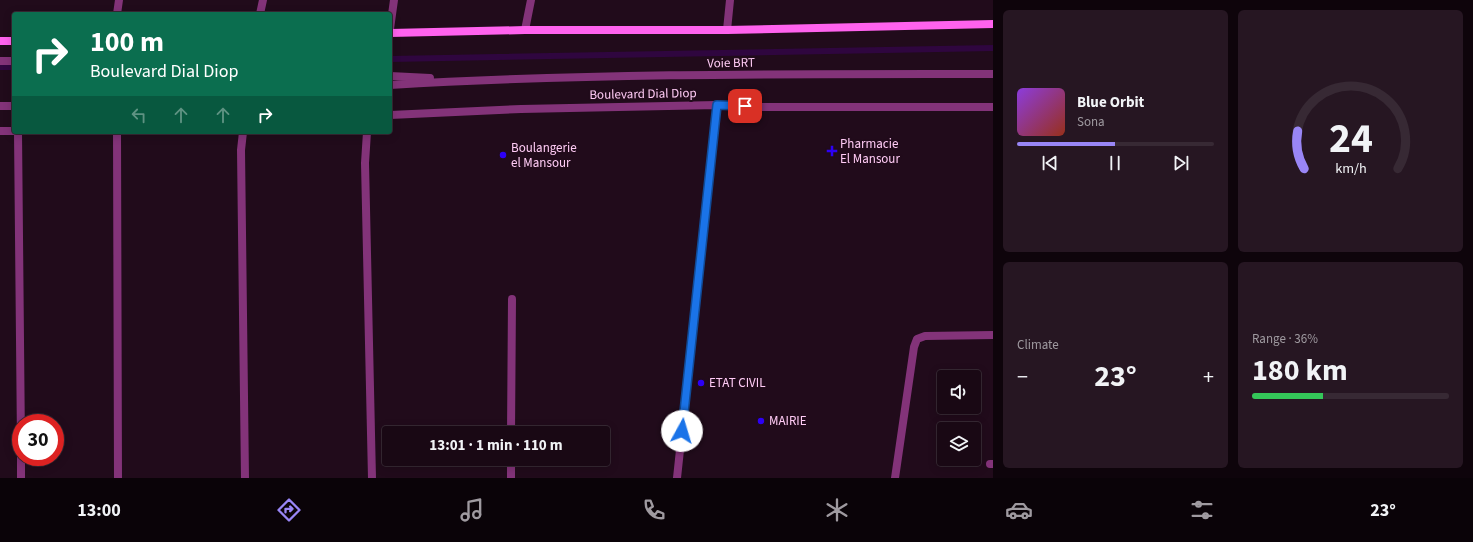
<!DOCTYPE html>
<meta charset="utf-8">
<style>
body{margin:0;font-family:"Source Sans 3",sans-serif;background:#261622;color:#f1f3f6;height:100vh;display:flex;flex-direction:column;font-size:15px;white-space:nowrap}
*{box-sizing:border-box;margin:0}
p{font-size:13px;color:#9f9aa0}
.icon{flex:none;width:22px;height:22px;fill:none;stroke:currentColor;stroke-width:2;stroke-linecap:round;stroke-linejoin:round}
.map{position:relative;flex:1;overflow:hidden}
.sheet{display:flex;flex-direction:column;gap:10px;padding:10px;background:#0e040b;width:480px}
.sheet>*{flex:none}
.banner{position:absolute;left:12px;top:12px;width:380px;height:122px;border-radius:4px;box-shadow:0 2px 10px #0003,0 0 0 1px #372934;background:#0b6e4f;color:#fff;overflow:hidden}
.fabs{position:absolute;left:937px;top:370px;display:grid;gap:8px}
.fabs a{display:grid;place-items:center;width:44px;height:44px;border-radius:4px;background:#190814;box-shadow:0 2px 10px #0003,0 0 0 1px #372934;font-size:20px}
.speed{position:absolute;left:12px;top:414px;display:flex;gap:8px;font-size:20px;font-weight:700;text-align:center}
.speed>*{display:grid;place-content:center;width:52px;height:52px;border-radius:50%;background:#190814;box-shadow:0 2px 10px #0003,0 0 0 1px #372934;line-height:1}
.speed .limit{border:6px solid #d22;background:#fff;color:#111}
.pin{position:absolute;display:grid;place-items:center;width:34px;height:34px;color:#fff;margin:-17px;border-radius:8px;box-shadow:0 2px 6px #0006}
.me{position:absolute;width:44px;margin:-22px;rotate:6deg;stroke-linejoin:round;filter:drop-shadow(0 0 3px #0008)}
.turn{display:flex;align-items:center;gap:14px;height:84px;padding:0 12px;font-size:18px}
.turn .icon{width:52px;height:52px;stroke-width:2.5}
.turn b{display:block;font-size:28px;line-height:34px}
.lanes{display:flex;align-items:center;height:38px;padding:0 12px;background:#0003;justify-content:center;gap:20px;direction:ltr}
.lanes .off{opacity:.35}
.big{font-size:30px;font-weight:700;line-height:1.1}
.sheet .tile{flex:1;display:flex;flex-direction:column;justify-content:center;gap:6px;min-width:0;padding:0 14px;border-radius:6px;background:#261622}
.sheet .dial{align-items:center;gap:0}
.dial svg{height:104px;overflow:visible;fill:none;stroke:#372934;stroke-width:7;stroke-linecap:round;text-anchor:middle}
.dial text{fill:#f1f3f6;stroke:none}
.song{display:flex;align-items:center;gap:12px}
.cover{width:48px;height:48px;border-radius:6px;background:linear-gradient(135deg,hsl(270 70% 55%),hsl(10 70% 35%))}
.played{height:4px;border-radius:2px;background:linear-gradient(90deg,#9986f6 50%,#372934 50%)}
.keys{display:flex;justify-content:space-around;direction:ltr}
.heat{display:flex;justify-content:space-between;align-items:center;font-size:22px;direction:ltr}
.charge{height:6px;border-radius:3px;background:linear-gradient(90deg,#34c759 36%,#372934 0)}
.sheet .tiles{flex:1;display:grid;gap:10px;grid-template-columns:repeat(2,1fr)}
.trip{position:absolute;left:382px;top:426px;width:228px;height:40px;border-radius:4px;background:#190814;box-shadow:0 2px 10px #0003,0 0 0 1px #372934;font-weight:700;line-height:40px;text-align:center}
.menu{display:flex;height:64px;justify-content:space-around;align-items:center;background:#0a0308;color:#9f9aa0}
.menu .icon{width:28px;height:28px}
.menu .active{color:#9986f6}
.menu b{font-size:18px;color:#f1f3f6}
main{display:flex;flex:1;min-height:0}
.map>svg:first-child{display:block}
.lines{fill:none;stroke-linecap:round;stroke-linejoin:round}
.stream{stroke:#2f063f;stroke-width:6}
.service{stroke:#833379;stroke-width:8}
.minor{stroke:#833379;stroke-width:8}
.tertiary{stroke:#833379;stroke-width:8}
.secondary{stroke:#ff62ee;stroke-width:8}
.route-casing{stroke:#114b97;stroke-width:10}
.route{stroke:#1a73e8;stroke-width:7}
.poi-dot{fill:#2d00f6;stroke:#210b1b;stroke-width:1.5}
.labels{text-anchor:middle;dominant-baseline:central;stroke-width:4;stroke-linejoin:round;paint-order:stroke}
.street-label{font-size:13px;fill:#ffcbf5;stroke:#210b1b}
.poi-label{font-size:13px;fill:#ffcbf5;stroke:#210b1b;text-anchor:start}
</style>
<main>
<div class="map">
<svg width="993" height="478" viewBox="0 0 993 478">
<rect width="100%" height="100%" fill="#210b1b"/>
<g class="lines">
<!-- stream -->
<g class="stream">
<polyline points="390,59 993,48"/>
<polyline points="0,67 14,67"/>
</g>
<!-- service -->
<g class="service">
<polyline points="0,61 14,61"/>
<polyline points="390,76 430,78"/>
<path d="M390 85C591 73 792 74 993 74"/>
<polyline points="0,106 14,106"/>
</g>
<!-- minor -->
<g class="minor">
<polyline points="117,14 119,0"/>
<polyline points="260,14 263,0"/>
<polyline points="390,29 394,0"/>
<polyline points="525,30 531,0"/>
<polyline points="727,30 730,0"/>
<polyline points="18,132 21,444"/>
<polyline points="117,132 118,478"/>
<polyline points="243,132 241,150 245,478"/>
<polyline points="367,132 365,163 372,478"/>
<polyline points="511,433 512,299"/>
<polyline points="21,457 21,478"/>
<polyline points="990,464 993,464"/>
<polyline points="511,478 511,459"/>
<polyline points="677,478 717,105"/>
<polyline points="895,478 914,347 917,339 925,336 993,335"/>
</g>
<!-- tertiary -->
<g class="tertiary">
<polyline points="390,115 521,109 717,105 759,107 993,107"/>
<polyline points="0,131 14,131"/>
</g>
<!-- secondary -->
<g class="secondary">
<polyline points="390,33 525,30 727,30 993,24"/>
<polyline points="0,41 14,41"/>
</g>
</g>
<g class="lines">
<!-- route casing -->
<g class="route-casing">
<polyline id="route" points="682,431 717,105 745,106"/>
</g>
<!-- route -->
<use href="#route" class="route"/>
</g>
<!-- markers -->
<g class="poi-dot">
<path d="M830 145h4v4h4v4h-4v4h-4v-4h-4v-4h4z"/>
<circle cx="503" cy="155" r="4"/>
<circle cx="701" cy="383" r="4"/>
<circle cx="761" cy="421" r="4"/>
</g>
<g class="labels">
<!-- street labels -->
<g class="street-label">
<text transform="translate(731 63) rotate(-1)">Voie BRT</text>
<text transform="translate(643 94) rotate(-1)">Boulevard Dial Diop</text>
</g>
<!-- poi labels -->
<g class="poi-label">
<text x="840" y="144">Pharmacie<tspan x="840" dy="15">El Mansour</tspan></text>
<text x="511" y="148">Boulangerie<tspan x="511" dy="15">el Mansour</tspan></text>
<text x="709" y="383">ETAT CIVIL</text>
<text x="769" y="421">MAIRIE</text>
</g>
</g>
</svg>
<div class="fabs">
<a><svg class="icon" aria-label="sound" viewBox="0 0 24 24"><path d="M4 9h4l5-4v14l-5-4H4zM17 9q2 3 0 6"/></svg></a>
<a><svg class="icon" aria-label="layers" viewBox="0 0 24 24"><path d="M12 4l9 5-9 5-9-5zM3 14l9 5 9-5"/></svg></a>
</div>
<div class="speed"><div class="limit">30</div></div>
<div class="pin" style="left:745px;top:106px;background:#d93025"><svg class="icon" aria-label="arrive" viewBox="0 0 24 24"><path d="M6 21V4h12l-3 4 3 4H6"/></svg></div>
<svg class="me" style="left:682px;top:431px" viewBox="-20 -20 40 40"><circle r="19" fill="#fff"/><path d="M0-13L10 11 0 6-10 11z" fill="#1a73e8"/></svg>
<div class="trip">13:01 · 1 min · 110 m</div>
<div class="banner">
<div class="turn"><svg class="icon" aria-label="right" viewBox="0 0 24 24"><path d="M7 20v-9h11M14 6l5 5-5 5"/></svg><div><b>100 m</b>Boulevard Dial Diop</div></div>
<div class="lanes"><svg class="icon off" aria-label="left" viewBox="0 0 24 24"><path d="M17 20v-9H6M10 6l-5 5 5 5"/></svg><svg class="icon off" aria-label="ahead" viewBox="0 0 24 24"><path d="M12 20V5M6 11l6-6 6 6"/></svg><svg class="icon off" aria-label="ahead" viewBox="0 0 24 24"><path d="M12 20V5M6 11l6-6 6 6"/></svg><svg class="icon" aria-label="right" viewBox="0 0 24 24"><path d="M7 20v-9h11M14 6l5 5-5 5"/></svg></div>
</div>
</div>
<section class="sheet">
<div class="tiles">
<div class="tile">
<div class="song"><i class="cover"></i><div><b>Blue Orbit</b><p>Sona</p></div></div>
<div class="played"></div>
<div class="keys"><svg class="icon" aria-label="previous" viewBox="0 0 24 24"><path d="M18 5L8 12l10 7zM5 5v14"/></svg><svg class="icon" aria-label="pause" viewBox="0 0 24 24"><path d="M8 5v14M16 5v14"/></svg><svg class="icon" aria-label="next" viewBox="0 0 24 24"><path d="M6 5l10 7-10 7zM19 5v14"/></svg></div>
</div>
<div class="tile dial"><svg viewBox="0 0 100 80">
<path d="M14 69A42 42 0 1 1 86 69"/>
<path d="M14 69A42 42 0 0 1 9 40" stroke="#9986f6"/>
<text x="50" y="56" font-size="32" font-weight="700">24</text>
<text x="50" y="72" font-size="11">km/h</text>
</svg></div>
<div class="tile"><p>Climate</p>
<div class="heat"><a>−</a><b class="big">23°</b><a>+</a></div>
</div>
<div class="tile"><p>Range · 36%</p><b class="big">180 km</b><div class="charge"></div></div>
</div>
</section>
</main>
<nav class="menu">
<b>13:00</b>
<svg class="icon active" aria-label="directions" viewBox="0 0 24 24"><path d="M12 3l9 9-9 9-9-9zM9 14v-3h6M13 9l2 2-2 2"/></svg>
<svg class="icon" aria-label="music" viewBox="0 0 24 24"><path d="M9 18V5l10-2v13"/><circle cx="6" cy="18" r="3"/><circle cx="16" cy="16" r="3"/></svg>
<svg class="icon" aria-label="phone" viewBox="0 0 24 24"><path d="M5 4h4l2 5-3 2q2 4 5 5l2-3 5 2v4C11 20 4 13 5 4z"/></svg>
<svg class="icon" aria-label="climate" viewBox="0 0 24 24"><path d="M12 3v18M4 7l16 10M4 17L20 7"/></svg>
<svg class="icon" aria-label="car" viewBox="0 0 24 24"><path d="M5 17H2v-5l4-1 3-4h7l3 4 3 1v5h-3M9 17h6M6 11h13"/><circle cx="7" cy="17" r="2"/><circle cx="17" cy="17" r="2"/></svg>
<svg class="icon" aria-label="filters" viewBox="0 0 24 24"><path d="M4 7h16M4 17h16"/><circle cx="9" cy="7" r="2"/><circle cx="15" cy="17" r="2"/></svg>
<b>23°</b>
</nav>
